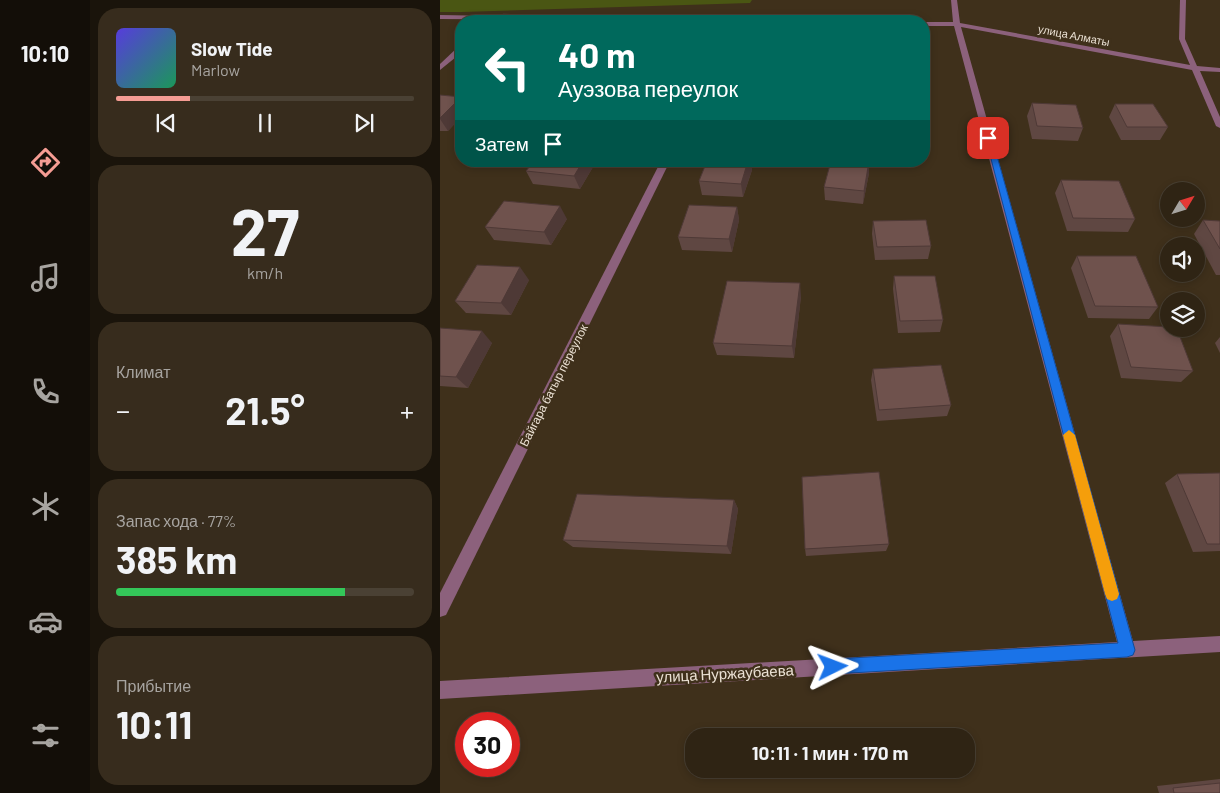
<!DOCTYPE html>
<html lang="ru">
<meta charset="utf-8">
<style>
body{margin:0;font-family:Barlow,sans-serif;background:#372c1d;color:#f1f3f6;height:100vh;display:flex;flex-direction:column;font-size:19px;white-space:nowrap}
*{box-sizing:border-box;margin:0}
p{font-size:16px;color:#a7a4a0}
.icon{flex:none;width:28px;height:28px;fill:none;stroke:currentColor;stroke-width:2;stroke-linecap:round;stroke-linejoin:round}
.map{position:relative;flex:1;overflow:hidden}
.drawer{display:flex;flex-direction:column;gap:8px;padding:8px;background:#1a140b;width:350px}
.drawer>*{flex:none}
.top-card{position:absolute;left:15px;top:15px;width:475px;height:152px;border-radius:20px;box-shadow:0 2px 8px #0003,0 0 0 1px #4a4134;background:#00695c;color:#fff;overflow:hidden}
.needle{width:32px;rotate:52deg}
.fabs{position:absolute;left:720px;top:182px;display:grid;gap:10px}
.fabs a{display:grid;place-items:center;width:45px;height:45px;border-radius:50%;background:#2f2414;box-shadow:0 2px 8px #0003,0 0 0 1px #4a4134;font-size:25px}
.speed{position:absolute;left:15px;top:712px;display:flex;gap:10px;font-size:25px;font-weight:700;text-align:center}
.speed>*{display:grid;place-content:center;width:65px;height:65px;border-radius:50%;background:#2f2414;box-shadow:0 2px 8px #0003,0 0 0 1px #4a4134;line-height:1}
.speed .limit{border:8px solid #d22;background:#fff;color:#111}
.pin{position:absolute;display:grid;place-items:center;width:42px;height:42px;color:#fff;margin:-21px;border-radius:10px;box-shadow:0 2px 8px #0006}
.me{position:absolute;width:55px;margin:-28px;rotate:87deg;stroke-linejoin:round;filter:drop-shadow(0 0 4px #0008)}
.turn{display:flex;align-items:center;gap:18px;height:105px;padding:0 20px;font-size:22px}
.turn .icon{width:65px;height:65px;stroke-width:2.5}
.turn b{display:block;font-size:35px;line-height:42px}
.then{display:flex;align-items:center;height:48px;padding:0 20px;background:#0003;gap:10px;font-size:19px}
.big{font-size:38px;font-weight:700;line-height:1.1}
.drawer .card{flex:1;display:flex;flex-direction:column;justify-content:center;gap:8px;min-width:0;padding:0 18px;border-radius:20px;background:#372c1d}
.drawer .dial{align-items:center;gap:0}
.dial b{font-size:65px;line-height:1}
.song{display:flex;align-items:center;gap:15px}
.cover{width:60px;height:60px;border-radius:8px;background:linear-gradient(135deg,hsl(250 70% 55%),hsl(150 70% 35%))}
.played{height:5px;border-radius:2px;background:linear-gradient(90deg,#f59c93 25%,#4a4134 25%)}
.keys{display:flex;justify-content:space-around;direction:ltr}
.heat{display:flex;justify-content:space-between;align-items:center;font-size:28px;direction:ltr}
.charge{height:8px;border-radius:4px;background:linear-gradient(90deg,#34c759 77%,#4a4134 0)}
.trip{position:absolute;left:245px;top:728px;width:290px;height:50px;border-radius:20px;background:#2f2414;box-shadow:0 2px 8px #0003,0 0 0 1px #4a4134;font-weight:700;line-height:50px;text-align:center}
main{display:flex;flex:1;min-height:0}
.dock{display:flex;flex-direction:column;width:90px;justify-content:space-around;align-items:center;background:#130e08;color:#a7a4a0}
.dock .icon{width:35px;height:35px}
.dock .active{color:#f59c93}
.dock b{font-size:22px;color:#f1f3f6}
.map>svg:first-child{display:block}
.green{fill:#4a5613}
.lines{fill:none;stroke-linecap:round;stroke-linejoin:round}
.street{fill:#8c617c;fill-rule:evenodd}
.wall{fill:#5f4742}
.shaded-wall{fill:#4e3936}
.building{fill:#6f524d;stroke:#4e3936}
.route{fill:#1a73e8;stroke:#114b97}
.slow{fill:#f59e0b}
.labels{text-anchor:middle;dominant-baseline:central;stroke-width:5;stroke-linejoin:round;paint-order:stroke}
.far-street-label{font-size:11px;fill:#ebe1d4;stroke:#3f301b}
.street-label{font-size:12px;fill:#ebe1d4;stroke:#3f301b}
.near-street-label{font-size:15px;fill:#ebe1d4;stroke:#3f301b}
</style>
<main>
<nav class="dock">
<b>10:10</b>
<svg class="icon active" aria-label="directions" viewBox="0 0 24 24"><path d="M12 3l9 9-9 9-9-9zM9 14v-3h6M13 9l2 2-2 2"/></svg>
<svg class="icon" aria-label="music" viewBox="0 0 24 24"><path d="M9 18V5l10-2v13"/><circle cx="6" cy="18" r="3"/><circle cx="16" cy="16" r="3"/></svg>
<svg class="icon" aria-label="phone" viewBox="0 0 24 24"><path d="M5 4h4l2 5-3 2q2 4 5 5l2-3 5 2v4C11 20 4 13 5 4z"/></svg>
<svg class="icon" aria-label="climate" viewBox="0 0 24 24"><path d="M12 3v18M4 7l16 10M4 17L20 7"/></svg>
<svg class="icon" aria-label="car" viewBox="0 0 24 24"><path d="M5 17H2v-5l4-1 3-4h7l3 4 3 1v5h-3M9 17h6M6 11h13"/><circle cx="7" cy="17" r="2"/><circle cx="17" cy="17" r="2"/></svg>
<svg class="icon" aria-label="filters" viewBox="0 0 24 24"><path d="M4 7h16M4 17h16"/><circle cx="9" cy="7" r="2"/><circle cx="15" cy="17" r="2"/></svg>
</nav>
<section class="drawer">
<div class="card">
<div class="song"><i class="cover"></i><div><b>Slow Tide</b><p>Marlow</p></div></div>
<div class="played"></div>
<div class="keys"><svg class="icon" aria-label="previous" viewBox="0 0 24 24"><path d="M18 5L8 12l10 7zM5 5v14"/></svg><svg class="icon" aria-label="pause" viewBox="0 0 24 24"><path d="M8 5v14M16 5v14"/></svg><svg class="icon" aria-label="next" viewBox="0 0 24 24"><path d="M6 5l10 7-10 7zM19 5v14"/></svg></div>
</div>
<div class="card dial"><b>27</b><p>km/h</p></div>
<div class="card"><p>Климат</p>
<div class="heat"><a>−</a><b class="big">21.5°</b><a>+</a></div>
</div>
<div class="card"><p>Запас хода · 77%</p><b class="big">385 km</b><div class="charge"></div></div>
<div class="card"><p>Прибытие</p><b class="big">10:11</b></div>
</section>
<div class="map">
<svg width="780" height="793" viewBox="0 0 780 793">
<rect width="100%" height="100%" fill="#3f301b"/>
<!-- green -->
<polygon class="green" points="0,0 312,0 310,3 22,12 0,12"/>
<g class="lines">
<!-- street -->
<g class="street">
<polygon points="511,0 517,0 520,23 750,65 739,39 740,0 746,0 745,39 757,66 780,68 780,72 760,71 780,117 780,128 776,126 752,70 521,27 693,641 780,636 780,652 0,699 0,681 677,642 514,26 484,26 484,22 513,22"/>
<polygon points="0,15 248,19 251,21 0,19"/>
<polygon points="18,47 21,47 21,53 0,70 0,64"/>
<polygon points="221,161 230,161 6,615 0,617 0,593"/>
</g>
</g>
<!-- wall -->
<g class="wall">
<polygon points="0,95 21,97 21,117 8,131 0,131"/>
<polygon points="592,103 643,128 638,141 592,139 587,116"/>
<polygon points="675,104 728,127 720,140 681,140 669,117"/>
<polygon points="267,161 310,161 312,170 303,197 262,195 259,181"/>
<polygon points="429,161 429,173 423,204 385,200 384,187"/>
<polygon points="153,167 140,189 93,184 86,171"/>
<polygon points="621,180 695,219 688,232 627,231 615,193"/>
<polygon points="297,207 299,220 292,252 242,250 238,237"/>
<polygon points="127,219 111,245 54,240 45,227"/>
<polygon points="763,220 780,221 780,275 776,275 754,234"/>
<polygon points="433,221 491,246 488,259 435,260 432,234"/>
<polygon points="637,256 718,307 709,319 648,318 631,268"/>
<polygon points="454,276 503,320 500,332 458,333 453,289"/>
<polygon points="89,280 71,315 26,313 15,301"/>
<polygon points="361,296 354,358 277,355 273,343"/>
<polygon points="678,324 753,371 741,382 681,378 670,336"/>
<polygon points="0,328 52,343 28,388 0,386"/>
<polygon points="780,337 780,353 775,343"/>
<polygon points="433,369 511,405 507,416 437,421 431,380"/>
<polygon points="780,473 780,551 753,552 725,483 737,474"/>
<polygon points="294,500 298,509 291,554 133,547 123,540"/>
<polygon points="449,544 446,551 366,556 365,549"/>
<polygon points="780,779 780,793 719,793 717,786"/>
</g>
<!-- shaded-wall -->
<g class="shaded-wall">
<polygon points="96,16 98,21 91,21"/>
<polygon points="21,97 21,117 8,131 0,119 0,118"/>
<polygon points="143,161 151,161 153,167 140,189 134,176"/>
<polygon points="308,161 310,161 312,170 303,197 301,184"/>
<polygon points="429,161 429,173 423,204 424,191"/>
<polygon points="120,206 127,219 111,245 104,232"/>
<polygon points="297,207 299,220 292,252 289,239"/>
<polygon points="80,267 89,280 71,315 61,303"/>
<polygon points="360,283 361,296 354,358 352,346"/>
<polygon points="42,331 52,343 28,388 16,377"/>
<polygon points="294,500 298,509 291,554 287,546"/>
</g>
<!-- building -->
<g class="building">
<polygon points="63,14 96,16 91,21 54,21"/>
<polygon points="0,95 21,97 0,118"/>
<polygon points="592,103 636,105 643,128 597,126"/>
<polygon points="675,104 713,104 728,127 687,127"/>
<polygon points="94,161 143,161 134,176 86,171"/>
<polygon points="267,161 308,161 301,184 259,181"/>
<polygon points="391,161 429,161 424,191 384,187"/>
<polygon points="621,180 679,181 695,219 633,218"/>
<polygon points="64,201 120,206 104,232 45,227"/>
<polygon points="249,205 297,207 289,239 238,237"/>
<polygon points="486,220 491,246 437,247 433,221"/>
<polygon points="763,220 780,221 780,249"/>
<polygon points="637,256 696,256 718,307 655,306"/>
<polygon points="37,265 80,267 61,303 15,301"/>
<polygon points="454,276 495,276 503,320 460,321"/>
<polygon points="287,281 360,283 352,346 273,343"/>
<polygon points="678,324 729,327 729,329 737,329 753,371 691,367"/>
<polygon points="0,328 42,331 16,377 0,376"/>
<polygon points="501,365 511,405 439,410 433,369"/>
<polygon points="439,472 449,544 365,549 362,477"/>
<polygon points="780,473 780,544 767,544 737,474"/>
<polygon points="137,494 294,500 287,546 123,540"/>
<polygon points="780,783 780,793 734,793 733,788"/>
</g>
<!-- route -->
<polygon class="route" points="545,136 552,138 695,650 693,655 687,657 393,674 387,672 385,667 387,661 393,659 678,643"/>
<!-- slow -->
<polygon class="slow" points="629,430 635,435 679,594 677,599 672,601 667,599 665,594 623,435"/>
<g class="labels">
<!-- far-street labels -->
<g class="far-street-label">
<text transform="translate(634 35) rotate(11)">улица Алматы</text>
</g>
<!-- street labels -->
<g class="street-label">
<text transform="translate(113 385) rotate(-63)">Байгара батыр переулок</text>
</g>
<!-- near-street labels -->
<g class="near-street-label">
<text transform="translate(285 673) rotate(-3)">улица Нуржаубаева</text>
</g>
</g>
</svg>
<div class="fabs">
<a><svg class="needle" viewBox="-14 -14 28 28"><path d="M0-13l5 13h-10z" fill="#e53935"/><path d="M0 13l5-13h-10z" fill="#a7a4a0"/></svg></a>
<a><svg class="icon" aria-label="sound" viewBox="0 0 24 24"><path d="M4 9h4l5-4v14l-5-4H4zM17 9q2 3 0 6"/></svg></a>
<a><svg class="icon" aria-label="layers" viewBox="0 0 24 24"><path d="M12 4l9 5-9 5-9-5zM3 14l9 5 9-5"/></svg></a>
</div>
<div class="speed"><div class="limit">30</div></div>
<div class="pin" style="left:548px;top:138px;background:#d93025"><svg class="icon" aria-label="arrive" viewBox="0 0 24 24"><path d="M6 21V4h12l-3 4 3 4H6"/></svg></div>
<svg class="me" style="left:393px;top:667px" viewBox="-20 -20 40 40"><path d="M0-17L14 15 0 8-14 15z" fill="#1a73e8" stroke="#fff" stroke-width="4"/></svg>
<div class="trip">10:11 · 1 мин · 170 m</div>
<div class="top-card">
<div class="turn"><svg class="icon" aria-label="left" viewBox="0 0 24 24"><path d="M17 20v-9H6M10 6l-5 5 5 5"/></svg><div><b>40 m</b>Ауэзова переулок</div></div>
<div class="then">Затем<svg class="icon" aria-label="arrive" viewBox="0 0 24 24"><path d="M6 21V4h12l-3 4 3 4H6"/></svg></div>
</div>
</div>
</main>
